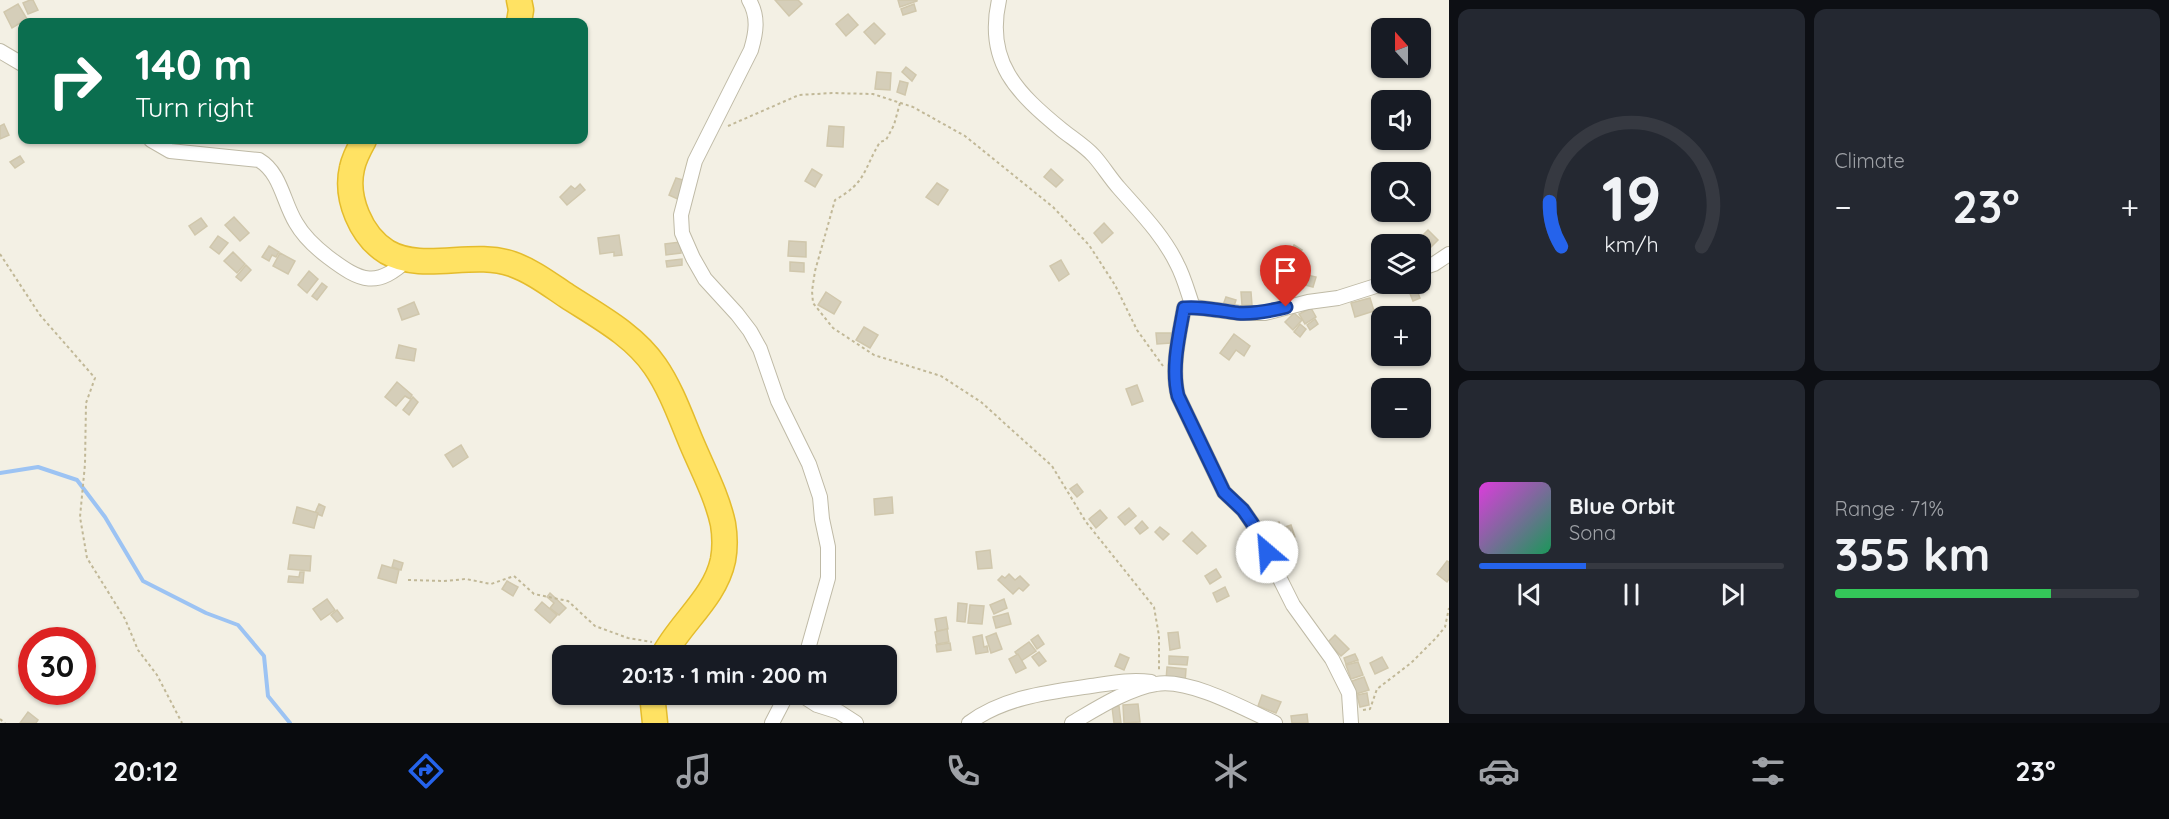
<!DOCTYPE html>
<meta charset="utf-8">
<style>
body{margin:0;font-family:Quicksand,sans-serif;background:#242831;color:#f1f3f6;height:100vh;display:flex;flex-direction:column;font-size:22px;white-space:nowrap}
*{box-sizing:border-box;margin:0}
p{font-size:20px;color:#9ea1a6}
.icon{flex:none;width:33px;height:33px;fill:none;stroke:currentColor;stroke-width:2;stroke-linecap:round;stroke-linejoin:round}
.map{position:relative;flex:1;overflow:hidden}
.drawer{display:flex;flex-direction:column;gap:9px;padding:9px;background:#0d0f14;width:720px}
.drawer>*{flex:none}
.banner{position:absolute;left:18px;top:18px;width:570px;height:126px;border-radius:12px;box-shadow:0 2px 4px #0004;background:#0b6e4f;color:#fff;overflow:hidden}
.needle{width:39px;rotate:339deg}
.controls{position:absolute;left:1371px;top:18px;display:grid;gap:12px}
.controls a{display:grid;place-items:center;width:60px;height:60px;border-radius:12px;background:#171b24;box-shadow:0 2px 4px #0004;font-size:30px}
.speed{position:absolute;left:18px;top:627px;display:flex;gap:12px;font-size:30px;font-weight:700;text-align:center}
.speed>*{display:grid;place-content:center;width:78px;height:78px;border-radius:50%;background:#171b24;box-shadow:0 2px 4px #0004;line-height:1}
.speed .limit{border:9px solid #d22;background:#fff;color:#111}
.pin{position:absolute;display:grid;place-items:center;width:51px;height:51px;color:#fff;margin:-62px -26px;border-radius:50% 50% 50% 0;rotate:-45deg;box-shadow:0 0 6px #0007}
.pin .icon{rotate:45deg}
.me{position:absolute;width:66px;margin:-33px;rotate:333deg;stroke-linejoin:round;filter:drop-shadow(0 0 4px #0008)}
.turn{display:flex;align-items:center;gap:21px;height:126px;padding:0 18px;font-size:27px}
.turn .icon{width:78px;height:78px;stroke-width:2.5}
.turn b{display:block;font-size:42px;line-height:51px}
.big{font-size:45px;font-weight:700;line-height:1.1}
.drawer .widget{flex:1;display:flex;flex-direction:column;justify-content:center;gap:9px;min-width:0;padding:0 21px;border-radius:12px;background:#242831}
.drawer .dial{align-items:center;gap:0}
.dial svg{height:156px;overflow:visible;fill:none;stroke:#363941;stroke-width:7;stroke-linecap:round;text-anchor:middle}
.dial text{fill:#f1f3f6;stroke:none}
.song{display:flex;align-items:center;gap:18px}
.cover{width:72px;height:72px;border-radius:9px;background:linear-gradient(135deg,hsl(300 70% 55%),hsl(150 70% 35%))}
.played{height:6px;border-radius:3px;background:linear-gradient(90deg,#2563eb 35%,#363941 35%)}
.keys{display:flex;justify-content:space-around;direction:ltr}
.heat{display:flex;justify-content:space-between;align-items:center;font-size:33px;direction:ltr}
.charge{height:9px;border-radius:4px;background:linear-gradient(90deg,#34c759 71%,#363941 0)}
.drawer .tiles{flex:1;display:grid;gap:9px;grid-template-columns:repeat(2,1fr)}
.trip{position:absolute;left:552px;top:645px;width:345px;height:60px;border-radius:12px;background:#171b24;box-shadow:0 2px 4px #0004;font-weight:700;line-height:60px;text-align:center}
.menu{display:flex;height:96px;justify-content:space-around;align-items:center;background:#090b0e;color:#9ea1a6}
.menu .icon{width:42px;height:42px}
.menu .active{color:#2563eb}
.menu b{font-size:27px;color:#f1f3f6}
main{display:flex;flex:1;min-height:0}
.map>svg:first-child{display:block}
.lines{fill:none;stroke-linecap:round;stroke-linejoin:round}
.stream{stroke:#9cc3f3;stroke-width:4}
.building{fill:#d5ceb9;stroke:#d0c7ac;stroke-width:1.5}
.street-casing{stroke:#bfbaa6;stroke-width:16}
.highway-casing{stroke:#e4bc2d;stroke-width:27}
.path{stroke:#c1b897;stroke-width:2;stroke-dasharray:3 3;stroke-linecap:butt}
.street{stroke:#fff;stroke-width:14}
.highway{stroke:#ffe263;stroke-width:24}
.route-casing{stroke:#184099;stroke-width:15}
.route{stroke:#2563eb;stroke-width:10}
</style>
<main>
<div class="map">
<svg width="1449" height="723" viewBox="0 0 1449 723">
<rect width="100%" height="100%" fill="#f3f0e4"/>
<g class="lines">
<!-- stream -->
<polyline class="stream" points="0,473 38,467 77,480 105,517 143,581 206,613 238,625 264,656 268,696 290,723"/>
</g>
<!-- building -->
<g class="building">
<polygon points="30,0 33,0 38,10 28,14 23,3"/>
<polygon points="775,0 798,0 802,4 789,16"/>
<polygon points="898,0 917,0 917,1 900,7"/>
<polygon points="18,4 27,19 12,28 4,12"/>
<polygon points="914,4 916,11 903,15 901,9"/>
<polygon points="848,14 858,25 846,36 836,24"/>
<polygon points="874,23 885,34 875,44 864,32"/>
<polygon points="906,67 916,75 912,81 902,72"/>
<polygon points="877,72 891,73 890,90 875,89"/>
<polygon points="900,81 908,83 905,95 897,92"/>
<polygon points="4,124 9,135 0,139 0,126"/>
<polygon points="829,126 844,127 843,147 827,146"/>
<polygon points="20,156 24,162 15,168 10,162"/>
<polygon points="812,169 822,175 815,187 805,181"/>
<polygon points="1051,169 1063,180 1056,187 1044,177"/>
<polygon points="676,178 683,180 682,184 686,185 680,200 669,195"/>
<polygon points="937,183 948,190 938,205 926,197"/>
<polygon points="580,184 585,190 567,205 560,197 571,186 575,189"/>
<polygon points="234,217 249,233 240,241 225,225"/>
<polygon points="201,218 207,226 195,235 189,226"/>
<polygon points="1104,223 1113,233 1102,243 1094,233"/>
<polygon points="1428,230 1438,240 1429,249 1419,239"/>
<polygon points="619,235 622,255 614,256 614,252 600,254 598,238"/>
<polygon points="218,236 228,243 219,254 210,247"/>
<polygon points="789,241 806,242 806,257 788,256"/>
<polygon points="680,242 681,253 666,255 665,244"/>
<polygon points="1294,245 1302,250 1296,259 1289,254"/>
<polygon points="269,246 279,252 276,257 272,255 269,261 262,257"/>
<polygon points="233,252 245,264 237,273 224,261"/>
<polygon points="280,253 295,261 288,274 273,266"/>
<polygon points="682,259 682,265 667,267 666,261"/>
<polygon points="1061,260 1069,274 1059,281 1050,266"/>
<polygon points="790,262 804,263 804,272 790,271"/>
<polygon points="246,265 251,270 241,281 236,277"/>
<polygon points="309,271 318,279 307,293 298,285"/>
<polygon points="1307,275 1316,277 1313,287 1305,285"/>
<polygon points="1424,276 1429,289 1418,293 1420,298 1413,301 1406,284 1420,284 1420,277"/>
<polygon points="322,283 327,287 317,300 312,296"/>
<polygon points="826,292 841,302 834,314 818,305"/>
<polygon points="1241,292 1251,292 1252,305 1242,305"/>
<polygon points="1226,297 1236,300 1233,309 1223,305"/>
<polygon points="1370,298 1374,311 1355,317 1351,303"/>
<polygon points="414,302 419,314 402,320 398,309"/>
<polygon points="1311,308 1316,317 1305,324 1299,314"/>
<polygon points="1294,313 1302,320 1293,330 1285,322"/>
<polygon points="1315,319 1318,324 1310,330 1307,325"/>
<polygon points="1300,324 1306,329 1300,337 1294,332"/>
<polygon points="864,327 878,335 870,348 856,340"/>
<polygon points="1156,333 1171,333 1171,343 1157,344"/>
<polygon points="1234,334 1250,346 1244,356 1236,350 1229,360 1220,353"/>
<polygon points="399,345 416,349 414,361 396,358"/>
<polygon points="397,382 412,395 410,399 405,396 396,406 385,397"/>
<polygon points="1137,385 1143,401 1132,405 1126,389"/>
<polygon points="413,397 418,402 409,415 403,410"/>
<polygon points="461,445 468,457 453,467 445,455"/>
<polygon points="1077,484 1083,492 1077,497 1070,489"/>
<polygon points="892,497 893,513 875,515 874,499"/>
<polygon points="319,504 325,507 322,516 315,513"/>
<polygon points="297,507 318,513 314,528 293,523"/>
<polygon points="1129,508 1136,516 1125,525 1118,517"/>
<polygon points="1100,510 1107,518 1096,528 1089,519"/>
<polygon points="1142,521 1148,528 1140,534 1135,528"/>
<polygon points="1279,522 1286,540 1274,545 1266,527"/>
<polygon points="1291,525 1295,537 1290,539 1285,527"/>
<polygon points="1160,527 1169,534 1163,540 1155,532"/>
<polygon points="1192,532 1206,546 1197,554 1183,541"/>
<polygon points="990,550 992,568 978,569 976,552"/>
<polygon points="290,555 311,556 310,571 288,569"/>
<polygon points="394,560 403,563 401,570 392,567"/>
<polygon points="1447,561 1449,562 1449,579 1447,582 1437,574"/>
<polygon points="382,565 399,570 396,583 378,578"/>
<polygon points="1216,569 1221,577 1210,584 1205,576"/>
<polygon points="300,572 304,572 303,583 288,582 289,576 299,577"/>
<polygon points="1009,574 1015,580 1020,576 1029,585 1023,591 1019,588 1013,594 998,580 1002,576 1005,578"/>
<polygon points="507,581 518,587 513,596 502,589"/>
<polygon points="1225,587 1229,596 1217,602 1213,593"/>
<polygon points="550,593 566,608 559,615 550,608 554,603 547,597"/>
<polygon points="327,599 335,610 321,620 313,609"/>
<polygon points="1004,599 1007,608 994,614 990,605"/>
<polygon points="542,602 557,615 550,623 535,610"/>
<polygon points="958,603 967,604 965,622 957,621"/>
<polygon points="970,605 984,606 982,624 968,623"/>
<polygon points="337,610 343,618 337,622 331,615"/>
<polygon points="1008,613 1011,624 996,628 993,617"/>
<polygon points="946,617 948,629 937,631 935,619"/>
<polygon points="947,629 949,642 937,644 935,632"/>
<polygon points="1178,632 1180,648 1170,650 1168,633"/>
<polygon points="996,633 1002,649 991,653 986,637"/>
<polygon points="982,635 984,647 987,646 988,652 976,654 973,637"/>
<polygon points="1038,635 1044,644 1037,649 1031,640"/>
<polygon points="1335,635 1349,649 1341,656 1328,642"/>
<polygon points="1029,642 1036,651 1021,661 1015,652"/>
<polygon points="950,643 951,650 937,652 936,645"/>
<polygon points="1039,652 1046,661 1039,666 1032,657"/>
<polygon points="1018,654 1026,668 1016,673 1009,659"/>
<polygon points="1120,654 1129,658 1124,670 1115,666"/>
<polygon points="1355,654 1358,660 1346,664 1344,658"/>
<polygon points="1169,656 1188,657 1187,665 1169,664"/>
<polygon points="1382,657 1388,668 1375,674 1370,663"/>
<polygon points="1358,662 1363,675 1351,679 1346,665"/>
<polygon points="1167,667 1186,669 1185,683 1166,681"/>
<polygon points="1364,677 1369,690 1356,694 1352,681"/>
<polygon points="1367,693 1369,705 1360,707 1357,695"/>
<polygon points="1262,695 1281,702 1276,713 1258,706"/>
<polygon points="1138,704 1140,722 1124,723 1123,705"/>
<polygon points="1119,706 1121,723 1114,723 1112,707"/>
<polygon points="28,712 38,720 36,723 20,723"/>
<polygon points="1307,714 1308,723 1292,723 1291,716"/>
</g>
<g class="lines">
<!-- street casing -->
<g class="street-casing">
<g id="street">
<path d="M749 0C759 17 756 33 751 50L695 161 681 215 682 233 693 258 705 279 737 314 750 331 760 349 778 401 809 464 820 497 822 519 828 547V578L806 656"/>
<path d="M999 0C985 62 1017 93 1062 130 1072 138 1085 146 1094 156 1103 166 1110 178 1119 188 1140 212 1163 235 1177 264 1184 277 1188 293 1193 307"/>
<polyline points="0,51 22,64"/>
<path d="M151 140 170 151 259 160C281 173 283 202 296 223 304 237 315 247 328 257 361 282 377 289 409 258"/>
<polyline points="1420,269 1434,264 1449,254"/>
<polyline points="800,694 817,705 839,712 856,723"/>
<polyline points="772,723 787,694"/>
<path d="M969 723C1004 697 1049 692 1091 686 1111 683 1131 679 1151 682"/>
<path d="M1072 723C1096 709 1129 688 1156 684 1189 678 1245 709 1275 723"/>
<path d="M1351 723 1349 693 1332 659 1293 605 1252 523 1243 510 1224 492 1178 396C1171 368 1179 336 1184 308L1193 307 1240 313H1265L1308 302 1338 298 1382 284"/>
</g>
</g>
<!-- highway casing -->
<g class="highway-casing">
<g id="highway">
<polyline points="519,0 521,10 519,22"/>
<path d="M364 140C359 149 354 158 352 168 345 198 361 236 387 252 423 273 473 250 512 264 532 271 549 284 567 296 598 316 634 335 655 366 671 389 681 418 692 444 703 470 717 496 723 524 725 536 725 549 723 560 715 598 680 623 663 656"/>
<polyline points="652,694 655,723"/>
</g>
</g>
<!-- path -->
<g class="path">
<path d="M900 103 894 125 886 140 880 142C863 170 867 182 835 200L815 271 812 291 813 303 833 328 874 355 941 376 981 402 1052 466 1086 522 1154 607 1159 636V672"/>
<polyline points="728,126 799,95 832,93 873,94 913,107 965,136 1053,207 1089,245 1115,285 1137,330 1163,366"/>
<polyline points="0,254 40,315 95,378 86,403 85,464 80,517 87,558 125,619 138,650 157,675 182,723"/>
<polyline points="408,580 444,581 466,579 491,584 514,576 534,594 568,601 595,626 628,638 652,642"/>
<polyline points="1363,710 1370,709 1377,689 1411,663 1436,638 1445,627 1449,608"/>
<polyline points="0,719 5,723"/>
</g>
<!-- street -->
<use href="#street" class="street"/>
<!-- highway -->
<use href="#highway" class="highway"/>
</g>
<g class="lines">
<!-- route casing -->
<g class="route-casing">
<path id="route" d="M1267 552 1252 523 1243 510 1224 492 1178 396C1171 368 1179 336 1184 308 1202 306 1220 311 1238 313 1255 314 1270 311 1286 307"/>
</g>
<!-- route -->
<use href="#route" class="route"/>
</g>
</svg>
<div class="controls">
<a><svg class="needle" viewBox="-14 -14 28 28"><path d="M0-13l5 13h-10z" fill="#e53935"/><path d="M0 13l5-13h-10z" fill="#9ea1a6"/></svg></a>
<a><svg class="icon" aria-label="sound" viewBox="0 0 24 24"><path d="M4 9h4l5-4v14l-5-4H4zM17 9q2 3 0 6"/></svg></a>
<a><svg class="icon" aria-label="search" viewBox="0 0 24 24"><circle cx="10" cy="10" r="6"/><path d="M15 15l6 6"/></svg></a>
<a><svg class="icon" aria-label="layers" viewBox="0 0 24 24"><path d="M12 4l9 5-9 5-9-5zM3 14l9 5 9-5"/></svg></a>
<a>+</a>
<a>−</a>
</div>
<div class="speed"><div class="limit">30</div></div>
<div class="pin" style="left:1286px;top:307px;background:#d93025"><svg class="icon" aria-label="arrive" viewBox="0 0 24 24"><path d="M6 21V4h12l-3 4 3 4H6"/></svg></div>
<svg class="me" style="left:1267px;top:552px" viewBox="-20 -20 40 40"><circle r="19" fill="#fff"/><path d="M0-13L10 11 0 6-10 11z" fill="#2563eb"/></svg>
<div class="trip">20:13 · 1 min · 200 m</div>
<div class="banner">
<div class="turn"><svg class="icon" aria-label="right" viewBox="0 0 24 24"><path d="M7 20v-9h11M14 6l5 5-5 5"/></svg><div><b>140 m</b>Turn right</div></div>
</div>
</div>
<section class="drawer">
<div class="tiles">
<div class="widget dial"><svg viewBox="0 0 100 80">
<path d="M14 69A42 42 0 1 1 86 69"/>
<path d="M14 69A42 42 0 0 1 8 46" stroke="#2563eb"/>
<text x="50" y="56" font-size="32" font-weight="700">19</text>
<text x="50" y="72" font-size="11">km/h</text>
</svg></div>
<div class="widget"><p>Climate</p>
<div class="heat"><a>−</a><b class="big">23°</b><a>+</a></div>
</div>
<div class="widget">
<div class="song"><i class="cover"></i><div><b>Blue Orbit</b><p>Sona</p></div></div>
<div class="played"></div>
<div class="keys"><svg class="icon" aria-label="previous" viewBox="0 0 24 24"><path d="M18 5L8 12l10 7zM5 5v14"/></svg><svg class="icon" aria-label="pause" viewBox="0 0 24 24"><path d="M8 5v14M16 5v14"/></svg><svg class="icon" aria-label="next" viewBox="0 0 24 24"><path d="M6 5l10 7-10 7zM19 5v14"/></svg></div>
</div>
<div class="widget"><p>Range · 71%</p><b class="big">355 km</b><div class="charge"></div></div>
</div>
</section>
</main>
<nav class="menu">
<b>20:12</b>
<svg class="icon active" aria-label="directions" viewBox="0 0 24 24"><path d="M12 3l9 9-9 9-9-9zM9 14v-3h6M13 9l2 2-2 2"/></svg>
<svg class="icon" aria-label="music" viewBox="0 0 24 24"><path d="M9 18V5l10-2v13"/><circle cx="6" cy="18" r="3"/><circle cx="16" cy="16" r="3"/></svg>
<svg class="icon" aria-label="phone" viewBox="0 0 24 24"><path d="M5 4h4l2 5-3 2q2 4 5 5l2-3 5 2v4C11 20 4 13 5 4z"/></svg>
<svg class="icon" aria-label="climate" viewBox="0 0 24 24"><path d="M12 3v18M4 7l16 10M4 17L20 7"/></svg>
<svg class="icon" aria-label="car" viewBox="0 0 24 24"><path d="M5 17H2v-5l4-1 3-4h7l3 4 3 1v5h-3M9 17h6M6 11h13"/><circle cx="7" cy="17" r="2"/><circle cx="17" cy="17" r="2"/></svg>
<svg class="icon" aria-label="filters" viewBox="0 0 24 24"><path d="M4 7h16M4 17h16"/><circle cx="9" cy="7" r="2"/><circle cx="15" cy="17" r="2"/></svg>
<b>23°</b>
</nav>
